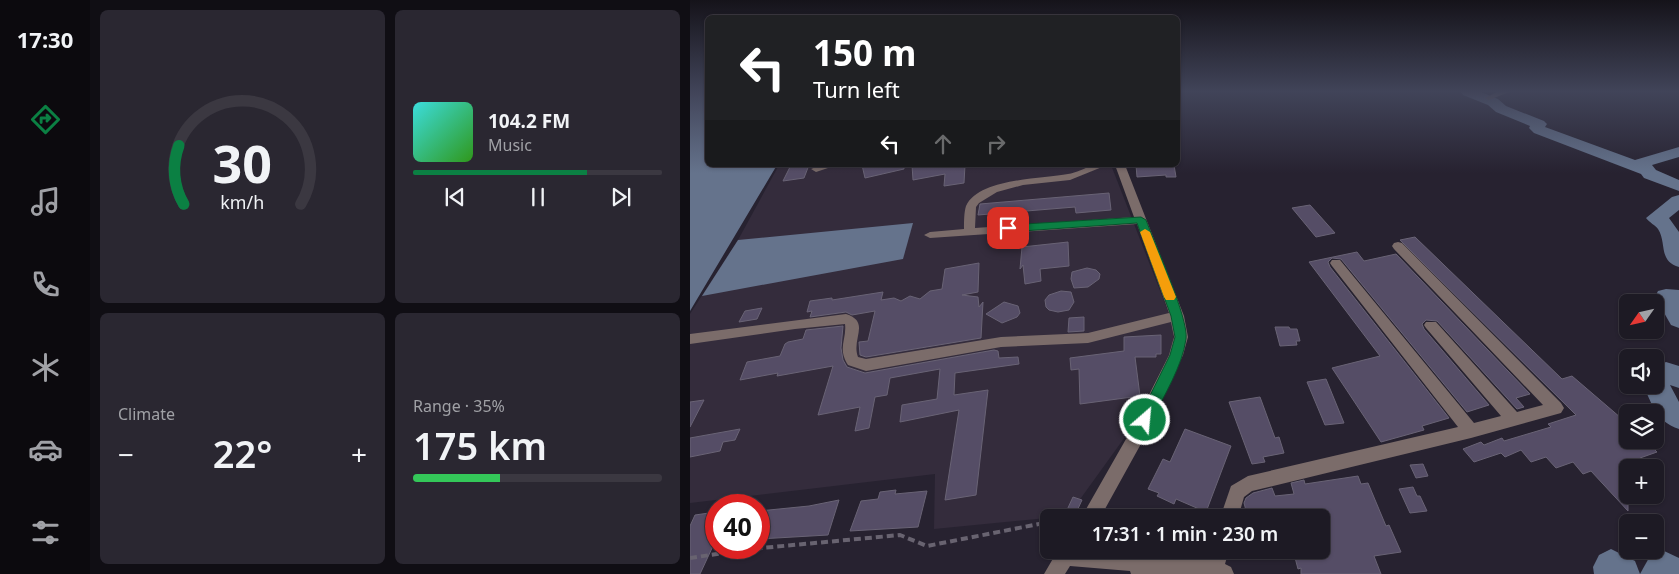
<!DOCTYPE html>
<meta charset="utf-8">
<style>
body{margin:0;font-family:"Noto Sans",sans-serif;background:#2a2731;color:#f1f3f6;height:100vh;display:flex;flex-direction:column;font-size:19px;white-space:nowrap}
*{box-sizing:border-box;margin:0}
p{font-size:16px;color:#a0a1a6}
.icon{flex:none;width:28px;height:28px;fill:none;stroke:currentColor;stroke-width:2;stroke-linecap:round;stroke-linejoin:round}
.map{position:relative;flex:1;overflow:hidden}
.panel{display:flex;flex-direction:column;gap:10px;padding:10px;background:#100e14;width:600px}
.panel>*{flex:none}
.top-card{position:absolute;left:15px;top:15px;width:475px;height:152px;border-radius:8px;box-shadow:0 1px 4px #0004,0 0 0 1px #3b3841;background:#202124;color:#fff;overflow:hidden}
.needle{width:32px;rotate:236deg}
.tools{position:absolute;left:929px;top:294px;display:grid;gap:10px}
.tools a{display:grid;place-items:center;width:45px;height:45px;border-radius:8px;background:#1d1a24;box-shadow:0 1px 4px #0004,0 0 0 1px #3b3841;font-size:25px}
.speed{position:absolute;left:15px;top:494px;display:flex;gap:10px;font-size:25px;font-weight:700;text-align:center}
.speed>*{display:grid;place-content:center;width:65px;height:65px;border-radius:50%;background:#1d1a24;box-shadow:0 1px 4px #0004,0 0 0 1px #3b3841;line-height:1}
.speed .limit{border:8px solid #d22;background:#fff;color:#111}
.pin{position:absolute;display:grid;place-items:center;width:42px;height:42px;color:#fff;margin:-21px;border-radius:10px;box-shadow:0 2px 8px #0006}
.me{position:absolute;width:55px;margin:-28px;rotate:27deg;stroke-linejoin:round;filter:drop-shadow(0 0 4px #0008)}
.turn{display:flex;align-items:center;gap:18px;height:105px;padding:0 25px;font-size:22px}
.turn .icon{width:65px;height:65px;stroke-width:2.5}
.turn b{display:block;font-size:35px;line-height:42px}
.lanes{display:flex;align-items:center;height:48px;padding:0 25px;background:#0003;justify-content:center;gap:25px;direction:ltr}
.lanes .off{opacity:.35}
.big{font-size:38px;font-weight:600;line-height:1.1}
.panel .tile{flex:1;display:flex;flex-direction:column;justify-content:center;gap:8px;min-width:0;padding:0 18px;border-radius:8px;background:#2a2731}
.panel .dial{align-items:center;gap:0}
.dial svg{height:130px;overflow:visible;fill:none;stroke:#3b3841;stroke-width:7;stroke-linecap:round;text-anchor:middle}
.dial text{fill:#f1f3f6;stroke:none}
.song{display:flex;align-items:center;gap:15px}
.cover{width:60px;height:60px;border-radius:8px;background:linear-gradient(135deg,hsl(180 70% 55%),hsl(110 70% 35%))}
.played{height:5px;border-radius:2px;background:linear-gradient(90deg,#0b8043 70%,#3b3841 70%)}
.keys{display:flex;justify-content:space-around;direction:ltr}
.heat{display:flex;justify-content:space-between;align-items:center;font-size:28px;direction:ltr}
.charge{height:8px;border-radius:4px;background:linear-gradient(90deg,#34c759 35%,#3b3841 0)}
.panel .tiles{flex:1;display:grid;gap:10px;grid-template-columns:repeat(2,1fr)}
.trip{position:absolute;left:350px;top:509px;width:290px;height:50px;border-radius:8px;background:#1d1a24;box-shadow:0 1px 4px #0004,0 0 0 1px #3b3841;font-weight:600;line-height:50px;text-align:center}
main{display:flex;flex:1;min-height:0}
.menu{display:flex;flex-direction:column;width:90px;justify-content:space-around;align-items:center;background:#0c0a0e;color:#a0a1a6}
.menu .icon{width:35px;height:35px}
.menu .selected{color:#0b8043}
.menu b{font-size:22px;color:#f1f3f6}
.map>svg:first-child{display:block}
.industrial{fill:#342c3c}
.water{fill:#65738c}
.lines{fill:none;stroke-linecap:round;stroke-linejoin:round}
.river{fill:#65738c;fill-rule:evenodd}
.building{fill:#554d66;stroke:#696375}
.path{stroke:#686370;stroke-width:4;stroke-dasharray:7 4;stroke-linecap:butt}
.minor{fill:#7b6c6a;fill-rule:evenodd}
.route{fill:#0b8043;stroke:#07532c}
.slow{fill:#f59e0b}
</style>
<main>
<nav class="menu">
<b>17:30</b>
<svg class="icon selected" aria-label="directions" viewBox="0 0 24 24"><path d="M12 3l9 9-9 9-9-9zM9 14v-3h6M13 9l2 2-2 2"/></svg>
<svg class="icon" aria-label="music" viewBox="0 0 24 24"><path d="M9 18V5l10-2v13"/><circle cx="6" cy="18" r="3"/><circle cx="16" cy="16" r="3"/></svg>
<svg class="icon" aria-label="phone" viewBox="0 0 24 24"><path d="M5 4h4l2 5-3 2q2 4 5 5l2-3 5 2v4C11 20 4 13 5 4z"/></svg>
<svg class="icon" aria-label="climate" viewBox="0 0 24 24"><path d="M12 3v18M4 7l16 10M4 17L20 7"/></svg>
<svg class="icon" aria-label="car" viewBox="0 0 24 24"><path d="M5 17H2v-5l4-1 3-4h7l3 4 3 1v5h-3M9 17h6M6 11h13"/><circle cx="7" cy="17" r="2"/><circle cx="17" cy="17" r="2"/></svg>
<svg class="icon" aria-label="filters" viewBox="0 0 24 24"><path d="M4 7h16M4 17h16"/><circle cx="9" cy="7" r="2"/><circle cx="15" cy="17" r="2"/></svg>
</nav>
<section class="panel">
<div class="tiles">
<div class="tile dial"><svg viewBox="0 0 100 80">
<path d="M14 69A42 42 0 1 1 86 69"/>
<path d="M14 69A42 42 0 0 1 11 33" stroke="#0b8043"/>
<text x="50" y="56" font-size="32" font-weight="700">30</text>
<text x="50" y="72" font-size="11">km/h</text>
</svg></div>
<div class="tile">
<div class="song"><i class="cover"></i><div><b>104.2 FM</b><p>Music</p></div></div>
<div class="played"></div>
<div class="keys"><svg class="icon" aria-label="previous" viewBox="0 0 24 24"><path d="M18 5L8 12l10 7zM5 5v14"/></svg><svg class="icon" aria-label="pause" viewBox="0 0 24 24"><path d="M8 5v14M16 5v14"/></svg><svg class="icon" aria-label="next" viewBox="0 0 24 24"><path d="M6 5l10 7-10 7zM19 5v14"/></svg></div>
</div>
<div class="tile"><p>Climate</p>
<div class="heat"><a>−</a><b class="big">22°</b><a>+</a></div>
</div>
<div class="tile"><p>Range · 35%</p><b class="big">175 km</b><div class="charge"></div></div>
</div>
</section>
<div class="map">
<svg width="989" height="574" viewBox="0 0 989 574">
<rect width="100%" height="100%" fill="#272230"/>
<!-- industrial -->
<polygon class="industrial" points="89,165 421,165 483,324 483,347 440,430 378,516 244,529 245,474 0,503 0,314 48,240"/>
<!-- water -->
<g class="water">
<polygon points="0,92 17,92 18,165 87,165 0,311"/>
<polygon points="223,223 213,259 12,296 48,240"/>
</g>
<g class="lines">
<!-- river -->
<g class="river">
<polygon points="771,92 791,92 808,99 816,106 854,121 857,124 855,127 945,160 989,147 989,157 962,165 966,170 989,180 989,191 954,178 951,174 844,133 839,128 840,126 806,112 798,105 773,95"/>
<path d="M989 195V210L979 218 989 232V267C968 261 977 243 968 229 965 225 960 223 956 218L982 197Z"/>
<polygon points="976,289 989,290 989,328 981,325 965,297 968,291"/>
<path d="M976 362 989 366V388L980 385 989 402V429C966 421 963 406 953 385H965V367Z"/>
<polygon points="921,549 945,561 950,574 904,574 903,567 909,555"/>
<polygon points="972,550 989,558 989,574 950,574 960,556"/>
</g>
</g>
<!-- building -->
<g class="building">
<polygon points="101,165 119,165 114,178 93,181"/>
<polygon points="172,165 214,165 214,169 175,178"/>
<polygon points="222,165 275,165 274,183 254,186 255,174 223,180"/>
<polygon points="446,165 484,165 486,177 476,177 476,175 447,177"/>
<polygon points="419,193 421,210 386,213 385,207 288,215 290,204"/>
<polygon points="620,205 645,233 626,237 602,208"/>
<polygon points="725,237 872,379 882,376 938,424 938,440 955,440 967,452 950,458 960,468 938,468 938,495 959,496 938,504 938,511 901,471 893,474 883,462 866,468 856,457 841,462 831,450 815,457 811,453 784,462 773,449 791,442 794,445 812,438 814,441 861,427 858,424 886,415 710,240"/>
<polygon points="378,242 379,266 350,269 351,281 335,284 333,265 330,269 332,247"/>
<polygon points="667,252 674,261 706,254 840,394 826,398 834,407 827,409 747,321 736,320 732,324 734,329 799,405 777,412 651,259 642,258 638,262 640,267 759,418 732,426 734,430 691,442 642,368 690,356 619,262"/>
<polygon points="289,263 288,292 272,295 288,297 289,307 293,302 291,338 176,357 170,355 169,342 178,341 185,311 162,315 156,312 120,317 122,311 117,312 120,301 142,298 142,300 193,292 191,300 204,298 211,301 220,296 230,299 240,291 252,289 255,269"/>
<polygon points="397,268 406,270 410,274 409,279 398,287 384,288 381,279 382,272"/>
<polygon points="371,291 381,292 384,302 379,310 368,312 359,310 356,307 355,300 359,295"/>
<polygon points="314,302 328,306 330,313 327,317 312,323 296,314"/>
<polygon points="72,308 67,319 49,322 55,311"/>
<polygon points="394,317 394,331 378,332 379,318"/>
<polygon points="153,326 151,348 153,360 157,367 175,373 304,350 308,351 309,358 328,357 329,364 265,373 264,395 298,390 286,495 255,500 269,410 210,422 212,405 247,399 250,369 200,378 197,395 185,397 179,428 165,431 170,407 128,415 143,366 87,376 88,373 50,380 57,362 90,356 95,344 98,342 113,339 116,330"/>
<polygon points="585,327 599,327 600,329 607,329 610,341 606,341 607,345 590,346"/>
<polygon points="471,335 471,354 466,354 466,357 445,357 450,396 390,404 389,369 381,370 380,358 434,351 434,337"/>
<polygon points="636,379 654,423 635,425 617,382"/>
<polygon points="570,397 585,438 589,437 594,453 573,457 575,462 562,464 539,402"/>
<polygon points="14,400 0,427 0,402"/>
<polygon points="50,429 45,440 33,442 30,451 0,457 0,438"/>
<polygon points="495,429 541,446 516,512 486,499 484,504 467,496 469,493 458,489 473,459 480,462"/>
<polygon points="733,464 738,476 726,478 720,465"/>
<polygon points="668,476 671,484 678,483 696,526 699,525 711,552 684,556 691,574 611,574 611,568 608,569 603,550 631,550 631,518 558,518 554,503 556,498 563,493 582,488 585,496 604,494 601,483 614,480 615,484"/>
<polygon points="723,487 727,496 730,496 737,511 720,513 709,489"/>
<polygon points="206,490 205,494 237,491 228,527 160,531 171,501 188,499 190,492"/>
<polygon points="383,497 392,500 386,513 377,510"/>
<polygon points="149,500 138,535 69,539 69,511 119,506"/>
<polygon points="26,512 26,546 23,546 10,574 0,574 0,526 5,515"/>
</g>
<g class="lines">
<!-- path -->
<polyline class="path" points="0,558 61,549 210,535 237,546 359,522"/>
<!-- minor -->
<g class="minor">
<polygon points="807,92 819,92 799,100 795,98"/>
<polygon points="131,165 147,165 126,172 121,169"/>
<path d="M403 165H417L380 180 333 185 307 192 289 203 286 207 285 228 444 217 425 165H435L494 316 498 337 493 355 452 442 410 518H391L440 432 479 355 484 337 481 322 398 343 311 347 176 371 158 365C147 348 157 339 155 324L105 329 0 344V334L156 314C181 322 161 339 168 357L176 359 311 337 398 333 479 313 447 224 240 238 234 235 240 232 274 229C274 222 274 212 276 206 289 178 352 179 378 174 386 173 395 168 403 165Z"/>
<polygon points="708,242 712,243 871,403 874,408 871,413 781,438 562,491 554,497 548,518 530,518 541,486 558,476 768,427 642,266 640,263 642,260 650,260 784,423 811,416 736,328 734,325 736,322 746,322 827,412 853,405 704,249 702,246 704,243"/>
<polygon points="368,550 421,550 517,558 519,550 539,550 535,564 541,567 544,574 441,574 440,571 380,566 375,574 354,574"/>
</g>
</g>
<!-- sky -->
<linearGradient id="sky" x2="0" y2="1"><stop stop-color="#15131a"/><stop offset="0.53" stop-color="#414459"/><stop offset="1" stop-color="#414459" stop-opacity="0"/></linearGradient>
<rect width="989" height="173" fill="url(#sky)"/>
<!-- route -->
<path class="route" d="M451 217 456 220C464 242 499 319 496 339 492 367 474 395 462 420L460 424 455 426 450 424 448 420 480 355 485 337 481 316 447 223 318 232 312 228 318 225Z"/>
<!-- slow -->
<polygon class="slow" points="455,229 460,232 486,297 484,300 476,300 474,297 450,232"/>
</svg>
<div class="tools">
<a><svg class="needle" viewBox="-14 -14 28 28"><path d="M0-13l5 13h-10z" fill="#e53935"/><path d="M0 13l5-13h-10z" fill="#a0a1a6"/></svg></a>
<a><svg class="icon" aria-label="sound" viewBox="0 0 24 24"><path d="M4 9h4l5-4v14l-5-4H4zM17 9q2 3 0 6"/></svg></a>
<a><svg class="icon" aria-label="layers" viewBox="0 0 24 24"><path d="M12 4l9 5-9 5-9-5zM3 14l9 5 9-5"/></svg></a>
<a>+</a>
<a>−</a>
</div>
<div class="speed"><div class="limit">40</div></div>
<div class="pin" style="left:318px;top:228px;background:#d93025"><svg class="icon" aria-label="arrive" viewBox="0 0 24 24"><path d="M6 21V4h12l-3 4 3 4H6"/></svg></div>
<svg class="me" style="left:455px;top:420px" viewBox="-20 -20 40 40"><circle r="17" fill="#0b8043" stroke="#fff" stroke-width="3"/><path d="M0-11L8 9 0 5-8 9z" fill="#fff"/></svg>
<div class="trip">17:31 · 1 min · 230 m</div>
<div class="top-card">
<div class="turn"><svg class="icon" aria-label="left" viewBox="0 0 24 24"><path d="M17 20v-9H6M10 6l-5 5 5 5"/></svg><div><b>150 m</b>Turn left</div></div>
<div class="lanes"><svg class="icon" aria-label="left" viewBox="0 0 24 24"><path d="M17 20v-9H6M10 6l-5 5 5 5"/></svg><svg class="icon off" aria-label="ahead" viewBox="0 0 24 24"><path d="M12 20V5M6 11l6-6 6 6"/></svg><svg class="icon off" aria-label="right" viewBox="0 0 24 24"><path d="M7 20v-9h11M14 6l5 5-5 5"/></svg></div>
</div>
</div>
</main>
